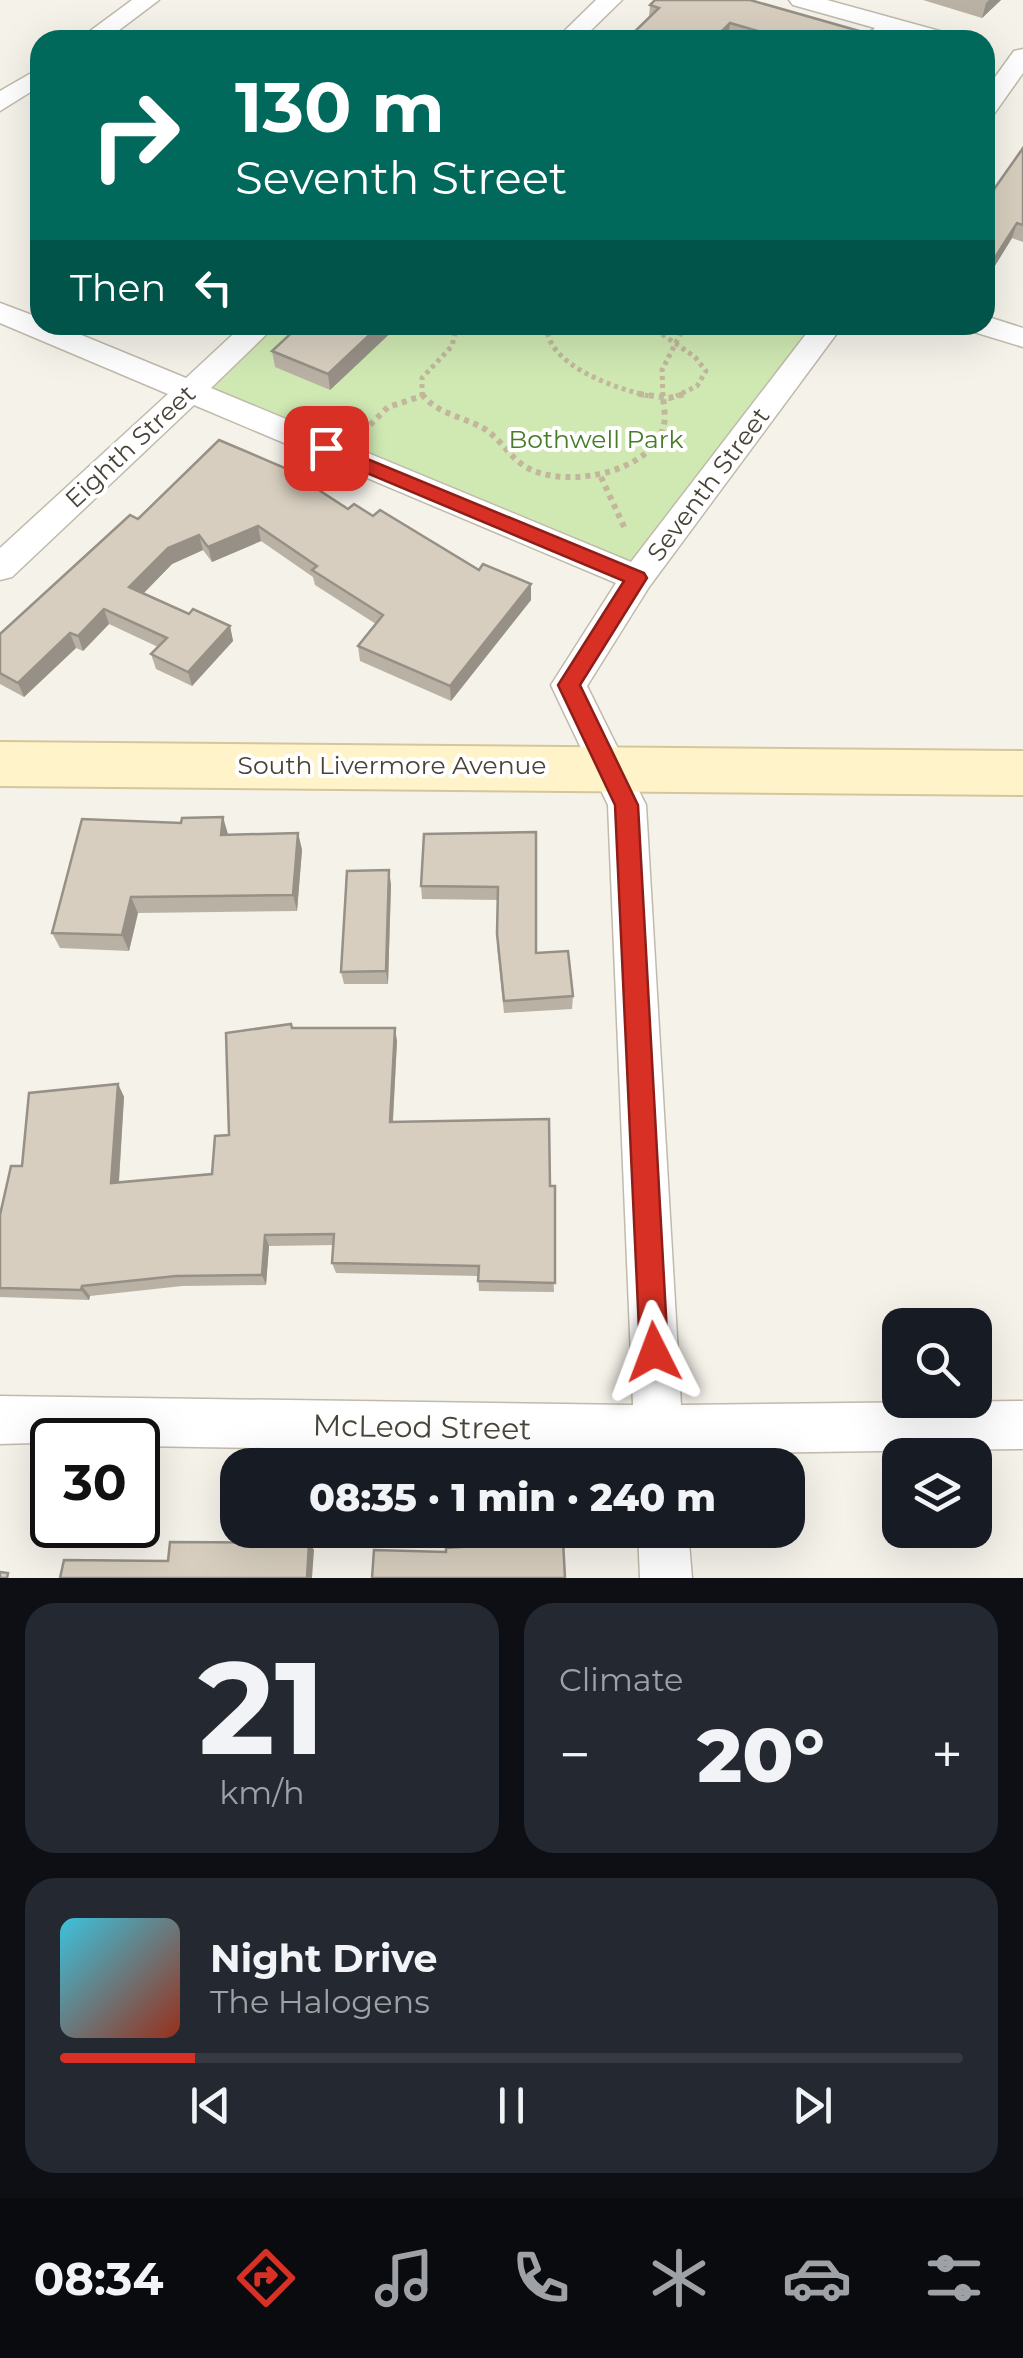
<!DOCTYPE html>
<meta charset="utf-8">
<style>
body{margin:0;font-family:Montserrat,sans-serif;background:#242831;color:#f1f3f6;height:100vh;display:flex;flex-direction:column;font-size:38px;white-space:nowrap}
*{box-sizing:border-box;margin:0}
p{font-size:32px;color:#9ea1a6}
.icon{flex:none;width:55px;height:55px;fill:none;stroke:currentColor;stroke-width:2;stroke-linecap:round;stroke-linejoin:round}
.map{position:relative;height:1578px;overflow:hidden}
.side{display:flex;flex-direction:column;gap:25px;padding:25px;background:#0d0f14;flex:1}
.side>*{flex:none}
.top-card{position:absolute;left:30px;top:30px;width:965px;height:305px;border-radius:30px;box-shadow:0 10px 40px #0002;background:#00695c;color:#fff;overflow:hidden}
.tools{position:absolute;left:882px;top:1308px;display:grid;gap:20px}
.tools a{display:grid;place-items:center;width:110px;height:110px;border-radius:20px;background:#171b24;box-shadow:0 10px 40px #0002;font-size:50px}
.speed{position:absolute;left:30px;top:1418px;display:flex;gap:20px;font-size:50px;font-weight:700;text-align:center}
.speed>*{display:grid;place-content:center;width:130px;height:130px;border-radius:50%;background:#171b24;box-shadow:0 10px 40px #0002;line-height:1}
.speed .limit{border:5px solid #111;border-radius:15px;background:#fff;color:#111}
.pin{position:absolute;display:grid;place-items:center;width:85px;height:85px;color:#fff;margin:-42px;border-radius:20px;box-shadow:0 5px 15px #0006}
.me{position:absolute;width:110px;margin:-55px;rotate:357deg;stroke-linejoin:round;filter:drop-shadow(0 0 8px #0008)}
.turn{display:flex;align-items:center;gap:35px;height:210px;padding:0 40px;font-size:45px}
.turn .icon{width:130px;height:130px;stroke-width:2.5}
.turn b{display:block;font-size:70px;line-height:85px}
.then{display:flex;align-items:center;height:95px;padding:0 40px;background:#0003;gap:20px;font-size:38px}
.big{font-size:75px;font-weight:800;line-height:1.1}
.side .widget{flex:1;display:flex;flex-direction:column;justify-content:center;gap:15px;min-width:0;padding:0 35px;border-radius:30px;background:#242831}
.side .dial{align-items:center;gap:0}
.dial b{font-size:130px;line-height:1}
.song{display:flex;align-items:center;gap:30px}
.cover{width:120px;height:120px;border-radius:15px;background:linear-gradient(135deg,hsl(190 70% 55%),hsl(10 70% 35%))}
.played{height:10px;border-radius:5px;background:linear-gradient(90deg,#d93025 15%,#363941 15%)}
.keys{display:flex;justify-content:space-around;direction:ltr}
.heat{display:flex;justify-content:space-between;align-items:center;font-size:55px;direction:ltr}
.side .tiles{flex:1;display:grid;gap:25px;grid-template-columns:1fr 1fr}
.widget:last-child{grid-column:span 2}
.trip{position:absolute;left:220px;top:1448px;width:585px;height:100px;border-radius:30px;background:#171b24;box-shadow:0 10px 40px #0002;font-weight:800;line-height:100px;text-align:center}
.dock{display:flex;height:160px;justify-content:space-around;align-items:center;background:#090b0e;color:#9ea1a6}
.dock .icon{width:70px;height:70px}
.dock .on{color:#d93025}
.dock b{font-size:45px;color:#f1f3f6}
.map>svg:first-child{display:block}
.green{fill:#d0e9b3}
.lines{fill:none;stroke-linecap:round;stroke-linejoin:round}
.lane-casing{stroke:#c1baac;stroke-width:4}
.street-casing{stroke:#c1baac;stroke-width:3}
.secondary-casing{stroke:#d5c69a;stroke-width:4}
.path-far1{stroke:#c2b69d;stroke-width:5;stroke-dasharray:4 4;stroke-linecap:butt}
.path{stroke:#c2b69d;stroke-width:6;stroke-dasharray:5 5;stroke-linecap:butt}
.lane{fill:#fff;fill-rule:evenodd}
.street{fill:#fff;fill-rule:evenodd}
.secondary{fill:#fff3ca;fill-rule:evenodd}
.wall{fill:#b9b1a4}
.shaded-wall{fill:#969086}
.building{fill:#d7cebf;stroke:#969086;stroke-width:2.5}
.route{fill:#d93025;stroke:#8d1f18;stroke-width:2.5}
.labels{text-anchor:middle;dominant-baseline:central;stroke-width:8;stroke-linejoin:round;paint-order:stroke}
.park-label{font-size:25px;fill:#487c2a;stroke:#fff}
.street-label{font-size:25px;fill:#494338;stroke:#fff}
.near-street-label{font-size:30px;fill:#494338;stroke:#fff}
</style>
<div class="map">
<svg width="1023" height="1578" viewBox="0 0 1023 1578">
<rect width="100%" height="100%" fill="#f5f2ea"/>
<!-- green -->
<polygon class="green" points="261,325 828,325 637,578 190,391"/>
<g class="lines">
<!-- lane casing -->
<g class="lane-casing">
<polygon id="lane" points="884,19 890,23 876,40 863,40"/>
</g>
<!-- street casing -->
<g class="street-casing">
<g id="street">
<polygon points="132,0 159,0 106,40 78,40"/>
<polygon points="596,0 622,0 581,40 555,40"/>
<polygon points="789,0 827,0 954,35 957,40 918,40 793,5"/>
<polygon points="1023,49 1023,73 994,114 985,117 985,91 1014,51"/>
<polygon points="40,68 40,86 0,111 0,91"/>
<polygon points="0,303 40,318 40,325 57,325 186,378 243,325 276,325 211,388 631,562 813,325 843,325 649,587 587,686 646,805 681,1405 1023,1401 1023,1449 684,1454 685,1465 635,1465 635,1454 138,1446 138,1440 0,1444 0,1396 633,1405 608,805 551,685 616,583 194,405 12,577 0,580 0,548 168,394 0,323"/>
<polygon points="985,316 1023,328 1023,347 974,332 969,325 985,325"/>
<polygon points="638,1530 688,1530 692,1578 640,1578"/>
</g>
</g>
<!-- secondary casing -->
<g class="secondary-casing">
<polygon id="secondary" points="0,742 1023,751 1023,795 0,786"/>
</g>
<!-- path-far1 -->
<g class="path-far1">
<path d="M547 325C545 365 617 389 649 396"/>
<polyline points="649,325 695,357 706,371 697,386 676,396"/>
<polyline points="422,396 422,378 452,346 457,325"/>
<polyline points="663,396 662,370 685,325"/>
</g>
<!-- path -->
<g class="path">
<path d="M422 394C436 413 460 416 481 427 499 436 509 457 526 467 564 490 655 473 664 424 666 415 663 403 663 394"/>
<polyline points="639,394 669,398 685,394"/>
<polyline points="370,425 388,407 422,396"/>
<polyline points="601,477 626,531"/>
</g>
<!-- lane -->
<use href="#lane" class="lane"/>
<!-- street -->
<use href="#street" class="street"/>
<!-- secondary -->
<use href="#secondary" class="secondary"/>
</g>
<!-- wall -->
<g class="wall">
<polygon points="923,0 1001,0 982,18"/>
<polygon points="650,5 891,40 734,40 728,38 726,40 626,40 649,18"/>
<polygon points="1023,148 1023,242 1012,238 988,277 985,276 985,202"/>
<polygon points="399,325 330,390 275,367 272,351"/>
<polygon points="348,509 373,516 479,570 531,584 531,600 451,701 360,661 358,646 376,624 315,585 313,577 261,541 212,562 203,550 172,564 143,594 189,614 230,626 233,641 192,686 156,669 151,654 158,647 109,624 83,651 76,648 24,697 0,684 0,634 138,519"/>
<polygon points="536,832 536,953 573,996 572,1009 504,1013 497,946 498,900 422,899 421,886"/>
<polygon points="298,833 302,850 297,911 138,913 129,951 60,948 52,933 228,835"/>
<polygon points="391,884 388,984 344,984 341,972"/>
<polygon points="293,1028 397,1041 393,1122 550,1186 554,1292 479,1291 478,1276 336,1273 332,1263 334,1245 269,1246 266,1285 182,1286 90,1296 89,1300 0,1297 0,1215 22,1166 118,1084 124,1097 119,1182 212,1174 229,1135"/>
</g>
<!-- shaded-wall -->
<g class="shaded-wall">
<polygon points="989,0 1001,0 982,18 986,3"/>
<polygon points="730,23 728,38 726,40 713,40"/>
<polygon points="1017,223 1012,238 988,277 992,262"/>
<polygon points="380,325 399,325 330,390 328,374"/>
<polygon points="258,526 261,541 212,562 208,547"/>
<polygon points="199,535 203,550 172,564 134,603 129,587 168,548"/>
<polygon points="531,584 531,600 451,701 450,686"/>
<polygon points="104,609 109,624 83,651 78,636"/>
<polygon points="230,626 233,641 192,686 188,672"/>
<polygon points="70,633 76,648 24,697 18,683"/>
<polygon points="223,817 228,834 226,852 221,835"/>
<polygon points="298,833 302,850 297,911 293,895"/>
<polygon points="389,870 391,884 388,984 386,971"/>
<polygon points="131,897 138,913 129,951 122,935"/>
<polygon points="395,1028 397,1041 392,1134 390,1122"/>
<polygon points="118,1084 124,1097 118,1194 111,1183"/>
<polygon points="265,1235 269,1246 266,1285 262,1275"/>
<polygon points="82,1286 90,1296 89,1300 81,1290"/>
<polygon points="309,1543 314,1550 312,1578 307,1578"/>
</g>
<!-- building -->
<g class="building">
<polygon points="655,0 750,0 891,40 789,40 730,23 713,40 626,40 659,8 650,5"/>
<polygon points="1023,148 1023,225 1017,223 992,262 985,260 985,202"/>
<polygon points="300,325 380,325 328,374 272,351"/>
<polygon points="219,440 285,468 348,509 354,504 373,516 380,510 479,570 483,564 531,584 450,686 358,646 383,615 312,570 317,566 258,526 208,547 199,535 168,548 129,587 189,614 193,609 230,626 188,672 151,654 167,638 104,609 78,636 70,633 18,683 0,673 0,634 130,515 138,519"/>
<polygon points="223,817 221,835 298,833 293,895 131,897 122,935 52,933 82,819 181,823 182,818"/>
<polygon points="536,832 536,953 568,951 573,996 504,1001 497,934 498,887 421,886 424,834"/>
<polygon points="389,870 386,971 341,972 347,871"/>
<polygon points="291,1024 292,1028 395,1028 390,1122 549,1119 550,1186 555,1186 555,1283 478,1281 479,1266 332,1263 334,1234 265,1235 262,1275 176,1276 82,1286 81,1290 0,1288 0,1215 11,1166 22,1166 29,1093 118,1084 111,1183 212,1174 215,1136 229,1135 226,1033"/>
<polygon points="563,1540 565,1578 372,1578 374,1550 446,1552 446,1548"/>
<polygon points="170,1542 309,1543 307,1578 60,1578 64,1560 168,1561"/>
<polygon points="0,1572 8,1573 7,1578 0,1578"/>
</g>
<!-- route -->
<polygon class="route" points="326,442 644,573 647,578 580,685 638,805 668,1352 664,1362 654,1367 644,1362 640,1352 615,805 558,685 624,581 319,453 319,444"/>
<g class="labels">
<!-- park labels -->
<g class="park-label">
<text x="596" y="439">Bothwell Park</text>
</g>
<!-- street labels -->
<g class="street-label">
<text transform="translate(130 446) rotate(-43)">Eighth Street</text>
<text transform="translate(708 484) rotate(-53)">Seventh Street</text>
<text x="392" y="765">South Livermore Avenue</text>
</g>
<!-- near-street labels -->
<g class="near-street-label">
<text transform="translate(422 1427) rotate(1)">McLeod Street</text>
</g>
</g>
</svg>
<div class="tools">
<a><svg class="icon" aria-label="search" viewBox="0 0 24 24"><circle cx="10" cy="10" r="6"/><path d="M15 15l6 6"/></svg></a>
<a><svg class="icon" aria-label="layers" viewBox="0 0 24 24"><path d="M12 4l9 5-9 5-9-5zM3 14l9 5 9-5"/></svg></a>
</div>
<div class="speed"><div class="limit">30</div></div>
<div class="pin" style="left:326px;top:448px;background:#d93025"><svg class="icon" aria-label="arrive" viewBox="0 0 24 24"><path d="M6 21V4h12l-3 4 3 4H6"/></svg></div>
<svg class="me" style="left:654px;top:1352px" viewBox="-20 -20 40 40"><path d="M0-17L14 15 0 8-14 15z" fill="#d93025" stroke="#fff" stroke-width="4"/></svg>
<div class="trip">08:35 · 1 min · 240 m</div>
<div class="top-card">
<div class="turn"><svg class="icon" aria-label="right" viewBox="0 0 24 24"><path d="M7 20v-9h11M14 6l5 5-5 5"/></svg><div><b>130 m</b>Seventh Street</div></div>
<div class="then">Then<svg class="icon" aria-label="left" viewBox="0 0 24 24"><path d="M17 20v-9H6M10 6l-5 5 5 5"/></svg></div>
</div>
</div>
<section class="side">
<div class="tiles">
<div class="widget dial"><b>21</b><p>km/h</p></div>
<div class="widget"><p>Climate</p>
<div class="heat"><a>−</a><b class="big">20°</b><a>+</a></div>
</div>
<div class="widget">
<div class="song"><i class="cover"></i><div><b>Night Drive</b><p>The Halogens</p></div></div>
<div class="played"></div>
<div class="keys"><svg class="icon" aria-label="previous" viewBox="0 0 24 24"><path d="M18 5L8 12l10 7zM5 5v14"/></svg><svg class="icon" aria-label="pause" viewBox="0 0 24 24"><path d="M8 5v14M16 5v14"/></svg><svg class="icon" aria-label="next" viewBox="0 0 24 24"><path d="M6 5l10 7-10 7zM19 5v14"/></svg></div>
</div>
</div>
</section>
<nav class="dock">
<b>08:34</b>
<svg class="icon on" aria-label="directions" viewBox="0 0 24 24"><path d="M12 3l9 9-9 9-9-9zM9 14v-3h6M13 9l2 2-2 2"/></svg>
<svg class="icon" aria-label="music" viewBox="0 0 24 24"><path d="M9 18V5l10-2v13"/><circle cx="6" cy="18" r="3"/><circle cx="16" cy="16" r="3"/></svg>
<svg class="icon" aria-label="phone" viewBox="0 0 24 24"><path d="M5 4h4l2 5-3 2q2 4 5 5l2-3 5 2v4C11 20 4 13 5 4z"/></svg>
<svg class="icon" aria-label="climate" viewBox="0 0 24 24"><path d="M12 3v18M4 7l16 10M4 17L20 7"/></svg>
<svg class="icon" aria-label="car" viewBox="0 0 24 24"><path d="M5 17H2v-5l4-1 3-4h7l3 4 3 1v5h-3M9 17h6M6 11h13"/><circle cx="7" cy="17" r="2"/><circle cx="17" cy="17" r="2"/></svg>
<svg class="icon" aria-label="filters" viewBox="0 0 24 24"><path d="M4 7h16M4 17h16"/><circle cx="9" cy="7" r="2"/><circle cx="15" cy="17" r="2"/></svg>
</nav>
